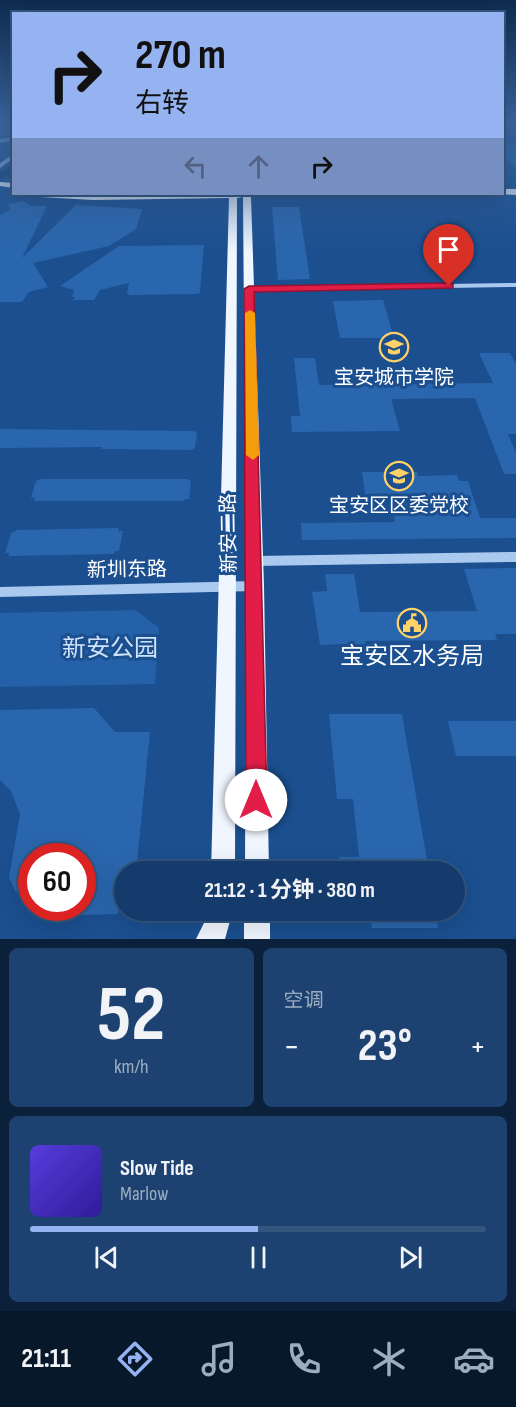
<!DOCTYPE html>
<html lang="zh">
<meta charset="utf-8">
<style>
body{margin:0;font-family:"Sofia Sans Condensed","Noto Sans SC",sans-serif;background:#1d4271;color:#f1f3f6;height:100vh;display:flex;flex-direction:column;font-size:22px;white-space:nowrap}
*{box-sizing:border-box;margin:0}
p{font-size:20px;color:#9dadc1}
.icon{flex:none;width:33px;height:33px;fill:none;stroke:currentColor;stroke-width:2;stroke-linecap:round;stroke-linejoin:round}
.map{position:relative;height:939px;overflow:hidden}
.panel{display:flex;flex-direction:column;gap:9px;padding:9px;background:#0b203b;flex:1}
.panel>*{flex:none}
.guide{position:absolute;left:12px;top:12px;width:492px;height:183px;border-radius:0px;box-shadow:0 6px 24px #0002,0 0 0 2px #33557e;background:#95b2f1;color:#111;overflow:hidden}
.speed{position:absolute;left:18px;top:843px;display:flex;gap:12px;font-size:30px;font-weight:700;text-align:center}
.speed>*{display:grid;place-content:center;width:78px;height:78px;border-radius:50%;background:#143b6b;box-shadow:0 6px 24px #0002,0 0 0 2px #33557e;line-height:1}
.speed .limit{border:9px solid #d22;background:#fff;color:#111}
.pin{position:absolute;display:grid;place-items:center;width:51px;height:51px;color:#fff;margin:-62px -26px;border-radius:50% 50% 50% 0;rotate:-45deg;box-shadow:0 0 6px #0007}
.pin .icon{rotate:45deg}
.me{position:absolute;width:66px;margin:-33px;rotate:0deg;stroke-linejoin:round;filter:drop-shadow(0 0 4px #0008)}
.turn{display:flex;align-items:center;gap:21px;height:126px;padding:0 24px;font-size:27px}
.turn .icon{width:78px;height:78px;stroke-width:2.5}
.turn b{display:block;font-size:42px;line-height:51px}
.lanes{display:flex;align-items:center;height:57px;padding:0 24px;background:#0003;justify-content:center;gap:30px;direction:ltr}
.lanes .off{opacity:.35}
.big{font-size:45px;font-weight:700;line-height:1.1}
.panel .card{flex:1;display:flex;flex-direction:column;justify-content:center;gap:9px;min-width:0;padding:0 21px;border-radius:9px;background:#1d4271}
.panel .dial{align-items:center;gap:0}
.dial b{font-size:78px;line-height:1}
.song{display:flex;align-items:center;gap:18px}
.cover{width:72px;height:72px;border-radius:9px;background:linear-gradient(135deg,hsl(250 70% 55%),hsl(250 70% 35%))}
.played{height:6px;border-radius:3px;background:linear-gradient(90deg,#95b2f1 50%,#33557e 50%)}
.keys{display:flex;justify-content:space-around;direction:ltr}
.heat{display:flex;justify-content:space-between;align-items:center;font-size:33px;direction:ltr}
.panel .tiles{flex:1;display:grid;gap:9px;grid-template-columns:1fr 1fr}
.card:last-child{grid-column:span 2}
.trip{position:absolute;left:114px;top:861px;width:351px;height:60px;border-radius:30px;background:#143b6b;box-shadow:0 6px 24px #0002,0 0 0 2px #33557e;font-weight:700;line-height:60px;text-align:center}
.dock{display:flex;height:96px;justify-content:space-around;align-items:center;background:#08182b;color:#9dadc1}
.dock .icon{width:42px;height:42px}
.dock .active{color:#95b2f1}
.dock b{font-size:27px;color:#f1f3f6}
.map>svg:first-child{display:block}
.green{fill:#2461a8}
.lines{fill:none;stroke-linecap:round;stroke-linejoin:round}
.canal{fill:#123a6d;fill-rule:evenodd}
.building{fill:#2a66ad}
.minor{fill:#a9c9ee;fill-rule:evenodd}
.major{fill:#f0f6ff;fill-rule:evenodd}
.route{fill:#e11d48;stroke:#92132f;stroke-width:1.5}
.slow{fill:#f59e0b}
.labels{text-anchor:middle;dominant-baseline:central;stroke-width:6;stroke-linejoin:round;paint-order:stroke}
.poi-label{font-size:20px;fill:#fff;stroke:#1b4f8f}
.street-label{font-size:20px;fill:#fff;stroke:#1b4f8f}
.near-park-label{font-size:24px;fill:#cfe3fa;stroke:#1b4f8f}
.near-poi-label{font-size:24px;fill:#fff;stroke:#1b4f8f}
</style>
<div class="map">
<svg width="516" height="939" viewBox="0 0 516 939">
<rect width="100%" height="100%" fill="#1b4f8f"/>
<!-- green -->
<polygon class="green" points="136,610 159,628 155,684 0,687 0,613"/>
<g class="lines">
<!-- canal -->
<polygon class="canal" points="14,163 14,171 0,180 0,172"/>
</g>
<!-- building -->
<g class="building">
<polygon points="0,120 14,120 14,135 0,137"/>
<polygon points="502,142 516,145 516,169 502,153"/>
<polygon points="24,201 31,206 47,206 22,258 76,205 142,209 136,229 109,246 33,263 48,287 29,292 22,302 0,302 0,215 10,210 8,204"/>
<polygon points="272,207 299,207 310,279 278,280"/>
<polygon points="204,245 200,293 197,294 130,295 127,293 129,283 100,290 94,300 73,300 75,297 72,297 74,290 60,286 119,246"/>
<polygon points="383,300 394,338 340,338 333,301"/>
<polygon points="479,353 510,353 516,364 516,434 508,434 516,453 516,474 504,474 475,398 391,399 400,431 292,432 291,416 300,416 294,358 315,358 319,385 493,383"/>
<polygon points="0,429 194,431 197,433 195,448 191,450 101,449 102,447 0,448"/>
<polygon points="362,472 417,472 418,476 457,475 459,481 468,481 480,518 516,518 516,538 302,540 301,523 395,522 389,494 365,494"/>
<polygon points="41,479 187,479 191,481 189,499 185,499 184,501 34,501 35,498 31,498 36,481"/>
<polygon points="119,528 118,531 123,531 119,551 115,551 114,554 9,556 9,553 5,553 11,533 17,530"/>
<polygon points="516,568 516,634 495,634 497,640 365,641 366,650 348,650 347,644 320,645 312,592 327,591 325,574 354,574 360,612 477,611 464,569"/>
<polygon points="94,708 115,732 150,732 136,872 124,872 124,893 120,893 118,914 82,915 82,856 32,856 32,895 23,896 16,892 9,878 20,814 11,791 0,780 0,710"/>
<polygon points="329,714 402,714 429,872 341,872 339,857 359,857 353,799 337,799"/>
<polygon points="448,721 516,721 516,756 456,756"/>
<polygon points="370,910 435,910 438,928 372,928"/>
</g>
<g class="lines">
<!-- minor -->
<g class="minor">
<polygon points="502,124 516,125 516,127 502,126"/>
<polygon points="14,137 14,140 0,143 0,139"/>
<polygon points="14,154 14,158 0,168 0,163"/>
<polygon points="516,283 516,287 249,291 245,289 249,287"/>
<polygon points="516,552 516,562 255,566 251,564 249,561 251,558 255,556"/>
<polygon points="255,581 259,582 261,586 259,590 255,591 0,597 0,587"/>
</g>
<!-- major -->
<g class="major">
<polygon points="0,182 14,183 14,188 0,186"/>
<polygon points="502,189 516,189 516,195 499,194 502,194"/>
<polygon points="36,194 355,194 351,197 251,197 264,586 269,872 245,872 246,586 243,197 237,198 235,872 211,872 229,198 93,200 40,197"/>
<polygon points="207,910 233,910 225,939 196,939 204,923"/>
<rect x="244" y="910" width="26" height="29"/>
</g>
</g>
<!-- sky -->
<linearGradient id="sky" x2="0" y2="1"><stop stop-color="#0f2b4f"/><stop offset="0.48" stop-color="#39639b"/><stop offset="1" stop-color="#39639b" stop-opacity="0"/></linearGradient>
<rect width="516" height="252" fill="url(#sky)"/>
<!-- route -->
<polygon class="route" points="449,283 453,284 453,288 254,292 267,800 264,808 256,811 249,808 246,800 244,289 249,286"/>
<!-- slow -->
<polygon class="slow" points="250,310 255,313 259,455 253,460 246,455 245,313"/>
<!-- icons -->
<defs>
<g id="school-ring" transform="scale(1.5)"><circle r="9.5" fill="#1b4f8f" stroke="#ffd166" stroke-width="1.5"/><path d="M0-5L7-2L0 1L-7-2ZM-4 1L0 2.5L4 1V4Q0 6-4 4Z" fill="#ffd166"/></g>
<g id="civic-ring" transform="scale(1.5)"><circle r="9.5" fill="#1b4f8f" stroke="#ffd166" stroke-width="1.5"/><path d="M-.6-6.5H3V-4.5H.6V-3L4-1V1h2V6H-6V1h2V-1L-.6-3ZM-1.2 2.5V6h2.4V2.5Z" fill="#ffd166"/></g>
</defs>
<g fill-rule="evenodd">
<use href="#school-ring" x="394" y="347"/>
<use href="#school-ring" x="399" y="476"/>
<use href="#civic-ring" x="412" y="623"/>
</g>
<g class="labels">
<!-- poi labels -->
<g class="poi-label">
<text x="394" y="378">宝安城市学院</text>
<text x="399" y="506">宝安区区委党校</text>
</g>
<!-- street labels -->
<g class="street-label">
<text transform="translate(229 533) rotate(-91)">新安二路</text>
<text transform="translate(127 570) rotate(-1)">新圳东路</text>
</g>
<!-- near-park labels -->
<g class="near-park-label">
<text x="110" y="648">新安公园</text>
</g>
<!-- near-poi labels -->
<g class="near-poi-label">
<text x="412" y="656">宝安区水务局</text>
</g>
</g>
</svg>
<div class="speed"><div class="limit">60</div></div>
<div class="pin" style="left:449px;top:286px;background:#d93025"><svg class="icon" aria-label="arrive" viewBox="0 0 24 24"><path d="M6 21V4h12l-3 4 3 4H6"/></svg></div>
<svg class="me" style="left:256px;top:800px" viewBox="-20 -20 40 40"><circle r="19" fill="#fff"/><path d="M0-13L10 11 0 6-10 11z" fill="#e11d48"/></svg>
<div class="trip">21:12 · 1 分钟 · 380 m</div>
<div class="guide">
<div class="turn"><svg class="icon" aria-label="right" viewBox="0 0 24 24"><path d="M7 20v-9h11M14 6l5 5-5 5"/></svg><div><b>270 m</b>右转</div></div>
<div class="lanes"><svg class="icon off" aria-label="left" viewBox="0 0 24 24"><path d="M17 20v-9H6M10 6l-5 5 5 5"/></svg><svg class="icon off" aria-label="ahead" viewBox="0 0 24 24"><path d="M12 20V5M6 11l6-6 6 6"/></svg><svg class="icon" aria-label="right" viewBox="0 0 24 24"><path d="M7 20v-9h11M14 6l5 5-5 5"/></svg></div>
</div>
</div>
<section class="panel">
<div class="tiles">
<div class="card dial"><b>52</b><p>km/h</p></div>
<div class="card"><p>空调</p>
<div class="heat"><a>−</a><b class="big">23°</b><a>+</a></div>
</div>
<div class="card">
<div class="song"><i class="cover"></i><div><b>Slow Tide</b><p>Marlow</p></div></div>
<div class="played"></div>
<div class="keys"><svg class="icon" aria-label="previous" viewBox="0 0 24 24"><path d="M18 5L8 12l10 7zM5 5v14"/></svg><svg class="icon" aria-label="pause" viewBox="0 0 24 24"><path d="M8 5v14M16 5v14"/></svg><svg class="icon" aria-label="next" viewBox="0 0 24 24"><path d="M6 5l10 7-10 7zM19 5v14"/></svg></div>
</div>
</div>
</section>
<nav class="dock">
<b>21:11</b>
<svg class="icon active" aria-label="directions" viewBox="0 0 24 24"><path d="M12 3l9 9-9 9-9-9zM9 14v-3h6M13 9l2 2-2 2"/></svg>
<svg class="icon" aria-label="music" viewBox="0 0 24 24"><path d="M9 18V5l10-2v13"/><circle cx="6" cy="18" r="3"/><circle cx="16" cy="16" r="3"/></svg>
<svg class="icon" aria-label="phone" viewBox="0 0 24 24"><path d="M5 4h4l2 5-3 2q2 4 5 5l2-3 5 2v4C11 20 4 13 5 4z"/></svg>
<svg class="icon" aria-label="climate" viewBox="0 0 24 24"><path d="M12 3v18M4 7l16 10M4 17L20 7"/></svg>
<svg class="icon" aria-label="car" viewBox="0 0 24 24"><path d="M5 17H2v-5l4-1 3-4h7l3 4 3 1v5h-3M9 17h6M6 11h13"/><circle cx="7" cy="17" r="2"/><circle cx="17" cy="17" r="2"/></svg>
</nav>
